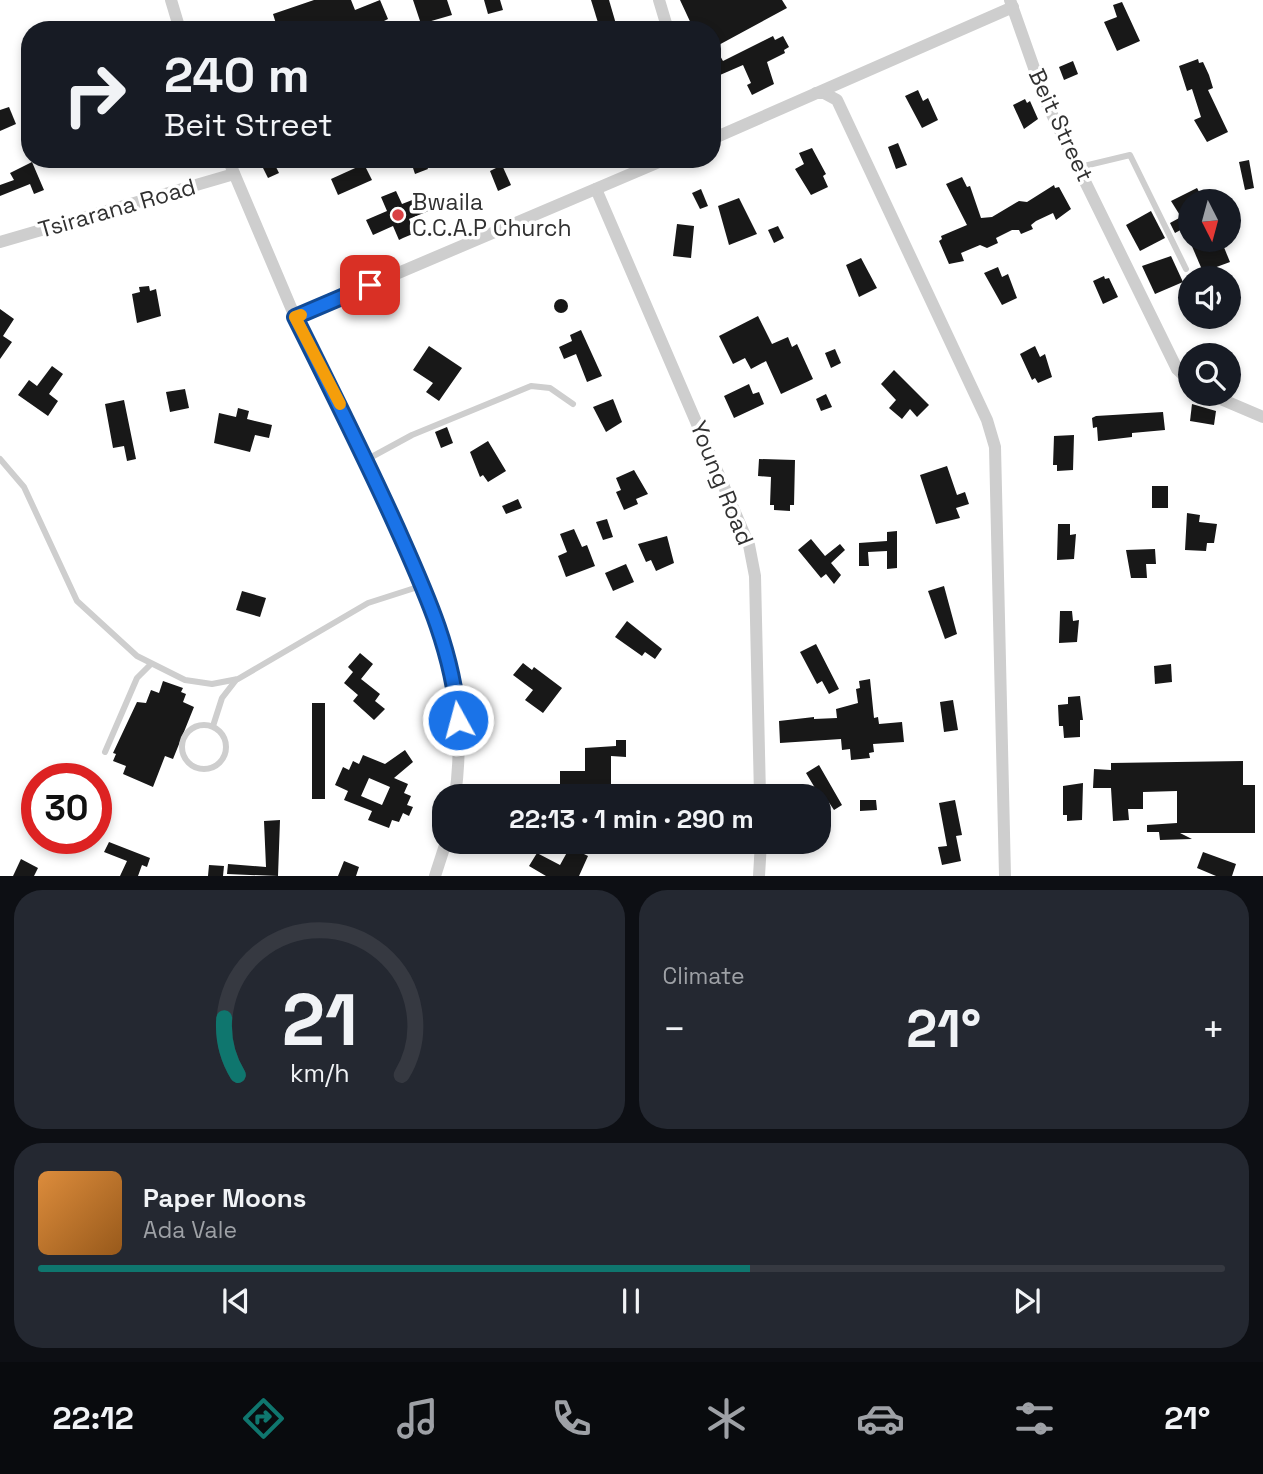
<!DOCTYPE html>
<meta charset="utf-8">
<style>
body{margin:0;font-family:"Space Grotesk",sans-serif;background:#242831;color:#f1f3f6;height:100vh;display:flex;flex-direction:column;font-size:26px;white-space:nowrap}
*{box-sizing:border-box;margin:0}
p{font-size:23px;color:#9ea1a6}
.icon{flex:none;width:38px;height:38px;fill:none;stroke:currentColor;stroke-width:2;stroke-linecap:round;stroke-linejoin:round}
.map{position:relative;height:876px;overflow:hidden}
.sheet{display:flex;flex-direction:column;gap:14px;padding:14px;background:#0d0f14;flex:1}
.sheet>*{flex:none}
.banner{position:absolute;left:21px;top:21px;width:700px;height:147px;border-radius:28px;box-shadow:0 4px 10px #0003;background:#171b24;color:#f1f3f6;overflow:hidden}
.needle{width:46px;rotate:174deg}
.buttons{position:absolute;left:1178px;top:189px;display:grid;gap:14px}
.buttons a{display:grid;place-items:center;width:63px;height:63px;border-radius:50%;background:#171b24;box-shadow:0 4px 10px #0003;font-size:35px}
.speed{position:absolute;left:21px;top:763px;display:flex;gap:14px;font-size:35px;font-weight:700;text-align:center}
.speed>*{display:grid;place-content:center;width:91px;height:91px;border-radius:50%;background:#171b24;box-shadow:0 4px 10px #0003;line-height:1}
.speed .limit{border:10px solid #d22;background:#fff;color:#111}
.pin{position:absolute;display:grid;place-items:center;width:60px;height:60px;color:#fff;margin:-30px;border-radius:14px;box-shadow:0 4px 10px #0006}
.me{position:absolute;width:77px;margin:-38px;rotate:353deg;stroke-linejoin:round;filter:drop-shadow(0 0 5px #0008)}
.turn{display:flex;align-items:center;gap:24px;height:147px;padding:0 28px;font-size:32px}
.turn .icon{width:91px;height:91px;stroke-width:2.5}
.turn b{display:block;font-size:49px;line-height:60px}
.big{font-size:52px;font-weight:600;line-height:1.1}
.sheet .card{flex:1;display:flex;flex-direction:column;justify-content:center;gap:10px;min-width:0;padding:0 24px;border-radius:28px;background:#242831}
.sheet .dial{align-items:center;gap:0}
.dial svg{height:182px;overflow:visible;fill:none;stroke:#363941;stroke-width:7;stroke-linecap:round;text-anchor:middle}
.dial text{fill:#f1f3f6;stroke:none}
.song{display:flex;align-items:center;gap:21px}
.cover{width:84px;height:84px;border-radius:10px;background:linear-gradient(135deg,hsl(30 70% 55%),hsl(30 70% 35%))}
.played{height:7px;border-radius:4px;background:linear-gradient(90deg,#0f766e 60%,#363941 60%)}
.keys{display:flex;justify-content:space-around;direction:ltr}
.heat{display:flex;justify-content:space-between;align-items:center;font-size:38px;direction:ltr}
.sheet .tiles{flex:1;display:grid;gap:14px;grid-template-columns:1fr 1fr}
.card:last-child{grid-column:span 2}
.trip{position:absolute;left:432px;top:784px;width:399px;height:70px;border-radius:28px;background:#171b24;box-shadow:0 4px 10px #0003;font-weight:600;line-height:70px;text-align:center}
.tab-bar{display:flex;height:112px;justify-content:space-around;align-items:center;background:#090b0e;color:#9ea1a6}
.tab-bar .icon{width:49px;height:49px}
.tab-bar .active{color:#0f766e}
.tab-bar b{font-size:32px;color:#f1f3f6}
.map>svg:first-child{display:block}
.building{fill:#181818;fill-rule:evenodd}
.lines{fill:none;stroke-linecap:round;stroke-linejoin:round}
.service{stroke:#cecece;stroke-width:6}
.minor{stroke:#cecece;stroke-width:12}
.route-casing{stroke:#114b97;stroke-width:18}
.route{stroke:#1a73e8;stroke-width:12}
.slow{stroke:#f59e0b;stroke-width:12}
.poi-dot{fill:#d94144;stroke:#fff;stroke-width:2.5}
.labels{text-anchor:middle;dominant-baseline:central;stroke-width:7;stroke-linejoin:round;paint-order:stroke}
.street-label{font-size:23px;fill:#313131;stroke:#fff}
.poi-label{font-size:23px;fill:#313131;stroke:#fff;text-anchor:start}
</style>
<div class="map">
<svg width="1263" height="876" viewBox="0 0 1263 876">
<rect width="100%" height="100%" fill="#fff"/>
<!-- building -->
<g class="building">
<polygon points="314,0 351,0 355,10 380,0 388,19 384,21 388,30 278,30 273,14"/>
<polygon points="413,0 447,0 452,15 421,24"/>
<polygon points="484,0 500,0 503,10 488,14"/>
<polygon points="591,0 609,0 616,24 600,29"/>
<polygon points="680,0 782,0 787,8 715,47 723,61 773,36 775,40 783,36 789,47 784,50 785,53 767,62 774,84 752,95 747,85 751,83 743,65 720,75 718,71 712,73 712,30 694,30"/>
<polygon points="1122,2 1140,41 1117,51 1104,22 1117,17 1113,5"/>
<polygon points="1198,59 1199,63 1203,62 1209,75 1213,88 1208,90 1228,132 1207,142 1194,120 1201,117 1192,89 1187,91 1179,66"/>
<polygon points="1073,61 1078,74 1064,80 1059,67"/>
<polygon points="918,90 923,101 928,98 938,120 922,128 905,96"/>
<polygon points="1025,99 1027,103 1030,101 1038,119 1024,129 1013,105"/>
<polygon points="9,107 16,124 0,131 0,110"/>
<polygon points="898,143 907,165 896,169 888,147"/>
<polygon points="812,148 826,174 823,176 828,187 811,195 795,169 804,164 799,153"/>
<polygon points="272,159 279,173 268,178 261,164"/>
<polygon points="417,159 424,159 428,169 415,174 411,162"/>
<polygon points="1249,160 1254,188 1245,190 1239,162"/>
<polygon points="32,162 44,190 34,194 30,184 0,196 0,185 14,180 10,173"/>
<polygon points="364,164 372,180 338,195 331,179"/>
<polygon points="502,165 511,185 498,191 490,171"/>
<polygon points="962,177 967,187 970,186 981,218 992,217 1019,201 1027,202 1054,185 1055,188 1059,187 1071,209 1056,220 1053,213 1036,221 1031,225 1033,229 1021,234 1019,230 1012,230 996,238 998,243 987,248 980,245 961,253 964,261 949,264 939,241 942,239 941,236 967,225 946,184"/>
<polygon points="1197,188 1204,201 1190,201 1190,235 1186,227 1175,233 1170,223 1181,217 1171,201"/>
<polygon points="701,189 708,206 700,209 692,193"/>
<polygon points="396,191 402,204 425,195 431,210 409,219 415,233 403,238 399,240 393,226 373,235 366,220 387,211 381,197"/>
<polygon points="739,198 757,234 729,245 718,206"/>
<polygon points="1151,211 1165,238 1140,251 1126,225"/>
<polygon points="677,224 694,226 691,258 673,256"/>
<polygon points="778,226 784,238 774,243 768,230"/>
<polygon points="1203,240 1221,240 1230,262 1203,272 1191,244"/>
<polygon points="1171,256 1183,282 1155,294 1142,266"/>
<polygon points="861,258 877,288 859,297 846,265"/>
<polygon points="998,267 1002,277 1008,274 1017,298 1002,305 984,273"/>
<polygon points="1104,276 1105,279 1109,278 1118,297 1103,304 1093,281"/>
<polygon points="149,286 150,291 156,289 161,316 137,323 132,294 140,292 139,287"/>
<circle cx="561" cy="306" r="7"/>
<polygon points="0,309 14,319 3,336 12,342 0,359"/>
<polygon points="758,316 772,344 788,337 792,347 797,344 813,379 781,394 766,361 751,369 745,358 733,364 719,336"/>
<polygon points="581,330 602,376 587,382 576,354 564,359 559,347 572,341 570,335"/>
<polygon points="429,346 462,368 439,401 426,392 433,383 413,370"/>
<polygon points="1035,346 1040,357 1045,354 1052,377 1038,383 1035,378 1032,380 1020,354"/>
<polygon points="835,349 841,363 831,368 825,353"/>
<polygon points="52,366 63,374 49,394 58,401 48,416 18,395 29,380 37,386"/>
<polygon points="894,370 929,405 917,417 910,409 902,419 889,408 896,400 881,384"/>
<polygon points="749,384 753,394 759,392 764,404 734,418 724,396"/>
<polygon points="185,389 189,408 170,412 166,392"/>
<polygon points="826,394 832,407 821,411 816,399"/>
<polygon points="613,399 622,422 606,432 593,407"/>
<polygon points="124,400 136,459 127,461 124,446 113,448 105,404"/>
<polygon points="1192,404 1216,411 1214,425 1190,421"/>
<polygon points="238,408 249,411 247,419 272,425 269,438 255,435 250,452 214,443 219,413 236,417"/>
<polygon points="1163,412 1165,430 1132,433 1132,437 1098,441 1097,427 1093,428 1092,418 1096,416"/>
<polygon points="447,427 453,443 441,448 435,432"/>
<polygon points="1074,435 1073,470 1057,471 1057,465 1053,465 1054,436"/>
<polygon points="488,441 506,471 488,482 483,475 480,477 470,452"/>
<polygon points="759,459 795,460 794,505 790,505 790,511 774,510 774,505 770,505 771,477 758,476"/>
<polygon points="947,466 957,495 965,492 969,504 956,508 960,518 936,524 920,475"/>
<polygon points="634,470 648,494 636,499 638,504 624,510 616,492 621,490 616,478"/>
<rect x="1152" y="486" width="16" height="22"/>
<polygon points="518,499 522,508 506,514 502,506"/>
<polygon points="1187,513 1200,515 1199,522 1217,524 1214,543 1207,543 1206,551 1185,550"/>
<polygon points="607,519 613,537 603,540 596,522"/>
<polygon points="1058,524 1070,524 1070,535 1076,534 1074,559 1057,560"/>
<polygon points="574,529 582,547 587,545 595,566 566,577 558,556 567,552 560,534"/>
<polygon points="897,531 897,568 887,569 887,551 868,552 869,566 859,566 859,543 887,541 887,532"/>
<polygon points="667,536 674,563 656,571 651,560 646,562 638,544"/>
<polygon points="811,539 825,556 840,544 845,550 831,563 841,575 834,584 826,574 821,578 798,550"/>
<polygon points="1155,549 1156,564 1146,564 1147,578 1131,578 1126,550"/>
<polygon points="626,564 634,582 613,591 605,573"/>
<polygon points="944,586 957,634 945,639 928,591"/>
<polygon points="242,591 266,598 260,617 236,610"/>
<polygon points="1060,611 1072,611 1073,621 1079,620 1077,642 1059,643"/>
<polygon points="627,621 662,649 655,659 645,652 642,656 615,637"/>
<polygon points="816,644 839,689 829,694 822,681 817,684 800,652"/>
<polygon points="360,653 373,664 361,679 380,694 375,701 385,709 374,720 353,701 358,695 344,683 353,672 348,667"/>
<polygon points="523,663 532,670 534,667 562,688 543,713 525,700 533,690 513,675"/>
<polygon points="1171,664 1172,682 1155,684 1154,666"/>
<polygon points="870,679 874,718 878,717 879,724 902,722 904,742 873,744 874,752 869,753 870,758 851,760 850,749 842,750 841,739 780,743 779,721 814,717 814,719 837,718 836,709 858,703 856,689 860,688 859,681"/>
<polygon points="163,681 183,688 181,692 186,694 183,702 194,707 173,759 165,756 153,787 123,774 126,766 113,761 116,754 113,753 137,702 146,703 151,690 159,693"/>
<polygon points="1080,696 1083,720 1080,720 1080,737 1064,738 1063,726 1059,726 1058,705 1068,704 1068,697"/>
<polygon points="953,700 958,730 944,732 940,702"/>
<rect x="312" y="703" width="13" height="96"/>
<polygon points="616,740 626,740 626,757 611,756 611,792 602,792 602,796 586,796 586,788 560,788 560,771 585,771 585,748 616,746"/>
<path d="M405 750 413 762 394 778 408 784 404 793 411 796 407 805 413 807 409 816 403 813 399 822 392 820 389 828 368 820 372 811 344 800 348 791 335 785 343 767 349 770 353 761 359 764 363 755 385 764ZM369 778 390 787 382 805 361 796Z"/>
<polygon points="1243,761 1243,785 1255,785 1255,833 1180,833 1192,839 1160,840 1159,832 1147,832 1147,825 1177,823 1177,791 1143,792 1143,809 1128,809 1129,820 1113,821 1111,788 1093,788 1094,769 1111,770 1111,763"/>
<polygon points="819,765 842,805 834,810 828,801 824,803 806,773"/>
<polygon points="1083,783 1082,820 1067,821 1067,815 1063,815 1063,786"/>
<polygon points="860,800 876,800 877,810 860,811"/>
<polygon points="955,800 962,835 956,836 961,861 942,865 938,847 947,846 939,803"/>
<polygon points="280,820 278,876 227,874 228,864 266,867 264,821"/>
<polygon points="109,842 150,858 147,867 142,865 138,876 120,876 127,861 104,852"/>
<polygon points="570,847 588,856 579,876 546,876 529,866 537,853 560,865"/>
<polygon points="1203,852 1236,864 1232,876 1216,876 1197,868"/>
<polygon points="21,859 38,868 34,876 13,876"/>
<polygon points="344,861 359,867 356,876 338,876"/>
<polygon points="209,865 224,866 223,876 208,876"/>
</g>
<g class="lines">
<!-- service -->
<g class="service">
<polyline points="1080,167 1130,155 1186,269"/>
<polyline points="0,459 24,487 77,601 137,656 185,680 212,684 238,679 368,603 421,586"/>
<polyline points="366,460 412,435 531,386 550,388 573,404"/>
<circle cx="204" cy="747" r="22"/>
<polyline points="213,726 222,698 236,680"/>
<polyline points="105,752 137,678 150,665"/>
</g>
<!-- minor -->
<g class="minor">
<polyline points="171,0 180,30"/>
<polyline points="659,0 668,30"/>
<polyline points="1010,0 1046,102 1177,369 1190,381"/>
<polyline points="816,93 824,93 837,100 987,420 995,447 1005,876"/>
<polyline points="712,139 1013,7"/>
<path d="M228 159 295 317 347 419 436 618C456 676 464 735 455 796"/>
<polyline points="596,189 749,545 755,576 760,796"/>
<polyline points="0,242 234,174"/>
<polyline points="295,317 666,159"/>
<polyline points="1209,394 1263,417"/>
<polyline points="435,876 446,842"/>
<polyline points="759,876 761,842"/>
</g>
</g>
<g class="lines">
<!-- route casing -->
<g class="route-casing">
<path id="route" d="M370 285 295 317C330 387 365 457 397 528 425 591 453 651 458 720"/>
</g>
<!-- route -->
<use href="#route" class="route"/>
<!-- slow -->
<polyline class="slow" points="301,315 295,317 340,404"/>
</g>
<!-- markers -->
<circle class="poi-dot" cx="398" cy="215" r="7"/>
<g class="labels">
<!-- street labels -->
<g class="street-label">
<text transform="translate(1061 125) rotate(65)">Beit Street</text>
<text transform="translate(117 208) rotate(-16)">Tsirarana Road</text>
<text transform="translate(722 483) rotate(68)">Young Road</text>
</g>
<!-- poi labels -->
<g class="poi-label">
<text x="412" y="202">Bwaila<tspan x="412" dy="26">C.C.A.P Church</tspan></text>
</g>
</g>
</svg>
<div class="buttons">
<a><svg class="needle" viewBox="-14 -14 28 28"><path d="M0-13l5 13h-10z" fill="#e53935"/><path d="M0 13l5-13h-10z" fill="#9ea1a6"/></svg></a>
<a><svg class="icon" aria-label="sound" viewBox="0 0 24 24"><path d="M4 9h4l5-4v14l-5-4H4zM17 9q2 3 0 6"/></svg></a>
<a><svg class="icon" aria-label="search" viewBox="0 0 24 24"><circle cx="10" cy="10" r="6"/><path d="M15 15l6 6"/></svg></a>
</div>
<div class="speed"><div class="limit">30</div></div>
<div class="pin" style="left:370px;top:285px;background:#d93025"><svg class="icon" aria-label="arrive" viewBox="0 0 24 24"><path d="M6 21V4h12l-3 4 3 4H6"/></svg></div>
<svg class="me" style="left:458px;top:720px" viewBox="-20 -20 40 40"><circle r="17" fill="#1a73e8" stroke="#fff" stroke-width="3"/><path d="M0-11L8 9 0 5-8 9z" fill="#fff"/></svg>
<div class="trip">22:13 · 1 min · 290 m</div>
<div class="banner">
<div class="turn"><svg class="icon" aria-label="right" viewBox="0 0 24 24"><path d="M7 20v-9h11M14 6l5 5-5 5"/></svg><div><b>240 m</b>Beit Street</div></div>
</div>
</div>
<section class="sheet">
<div class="tiles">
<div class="card dial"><svg viewBox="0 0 100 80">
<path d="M14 69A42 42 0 1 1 86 69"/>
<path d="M14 69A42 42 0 0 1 8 44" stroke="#0f766e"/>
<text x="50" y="56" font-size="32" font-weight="700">21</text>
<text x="50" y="72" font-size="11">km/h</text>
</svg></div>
<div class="card"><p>Climate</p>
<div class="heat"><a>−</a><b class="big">21°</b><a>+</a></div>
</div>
<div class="card">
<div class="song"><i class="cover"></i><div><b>Paper Moons</b><p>Ada Vale</p></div></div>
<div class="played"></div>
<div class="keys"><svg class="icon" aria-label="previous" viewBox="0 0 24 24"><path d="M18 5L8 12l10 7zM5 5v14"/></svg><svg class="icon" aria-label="pause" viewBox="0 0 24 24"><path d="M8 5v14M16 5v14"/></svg><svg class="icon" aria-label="next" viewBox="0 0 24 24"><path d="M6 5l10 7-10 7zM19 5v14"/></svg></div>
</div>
</div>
</section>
<nav class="tab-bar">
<b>22:12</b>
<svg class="icon active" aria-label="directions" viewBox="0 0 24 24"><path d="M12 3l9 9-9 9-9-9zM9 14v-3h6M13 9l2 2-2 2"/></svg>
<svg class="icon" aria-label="music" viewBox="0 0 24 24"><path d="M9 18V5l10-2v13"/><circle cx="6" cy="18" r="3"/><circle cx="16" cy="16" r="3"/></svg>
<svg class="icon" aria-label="phone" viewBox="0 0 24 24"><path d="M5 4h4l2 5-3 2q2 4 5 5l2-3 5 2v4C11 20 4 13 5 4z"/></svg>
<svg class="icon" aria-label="climate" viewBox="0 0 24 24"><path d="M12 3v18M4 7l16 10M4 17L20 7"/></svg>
<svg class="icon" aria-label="car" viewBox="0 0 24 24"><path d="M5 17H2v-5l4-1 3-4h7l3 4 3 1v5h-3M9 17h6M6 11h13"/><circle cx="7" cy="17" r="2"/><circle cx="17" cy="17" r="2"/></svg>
<svg class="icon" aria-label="filters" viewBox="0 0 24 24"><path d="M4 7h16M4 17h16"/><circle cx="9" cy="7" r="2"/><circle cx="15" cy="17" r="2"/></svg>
<b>21°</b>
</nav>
